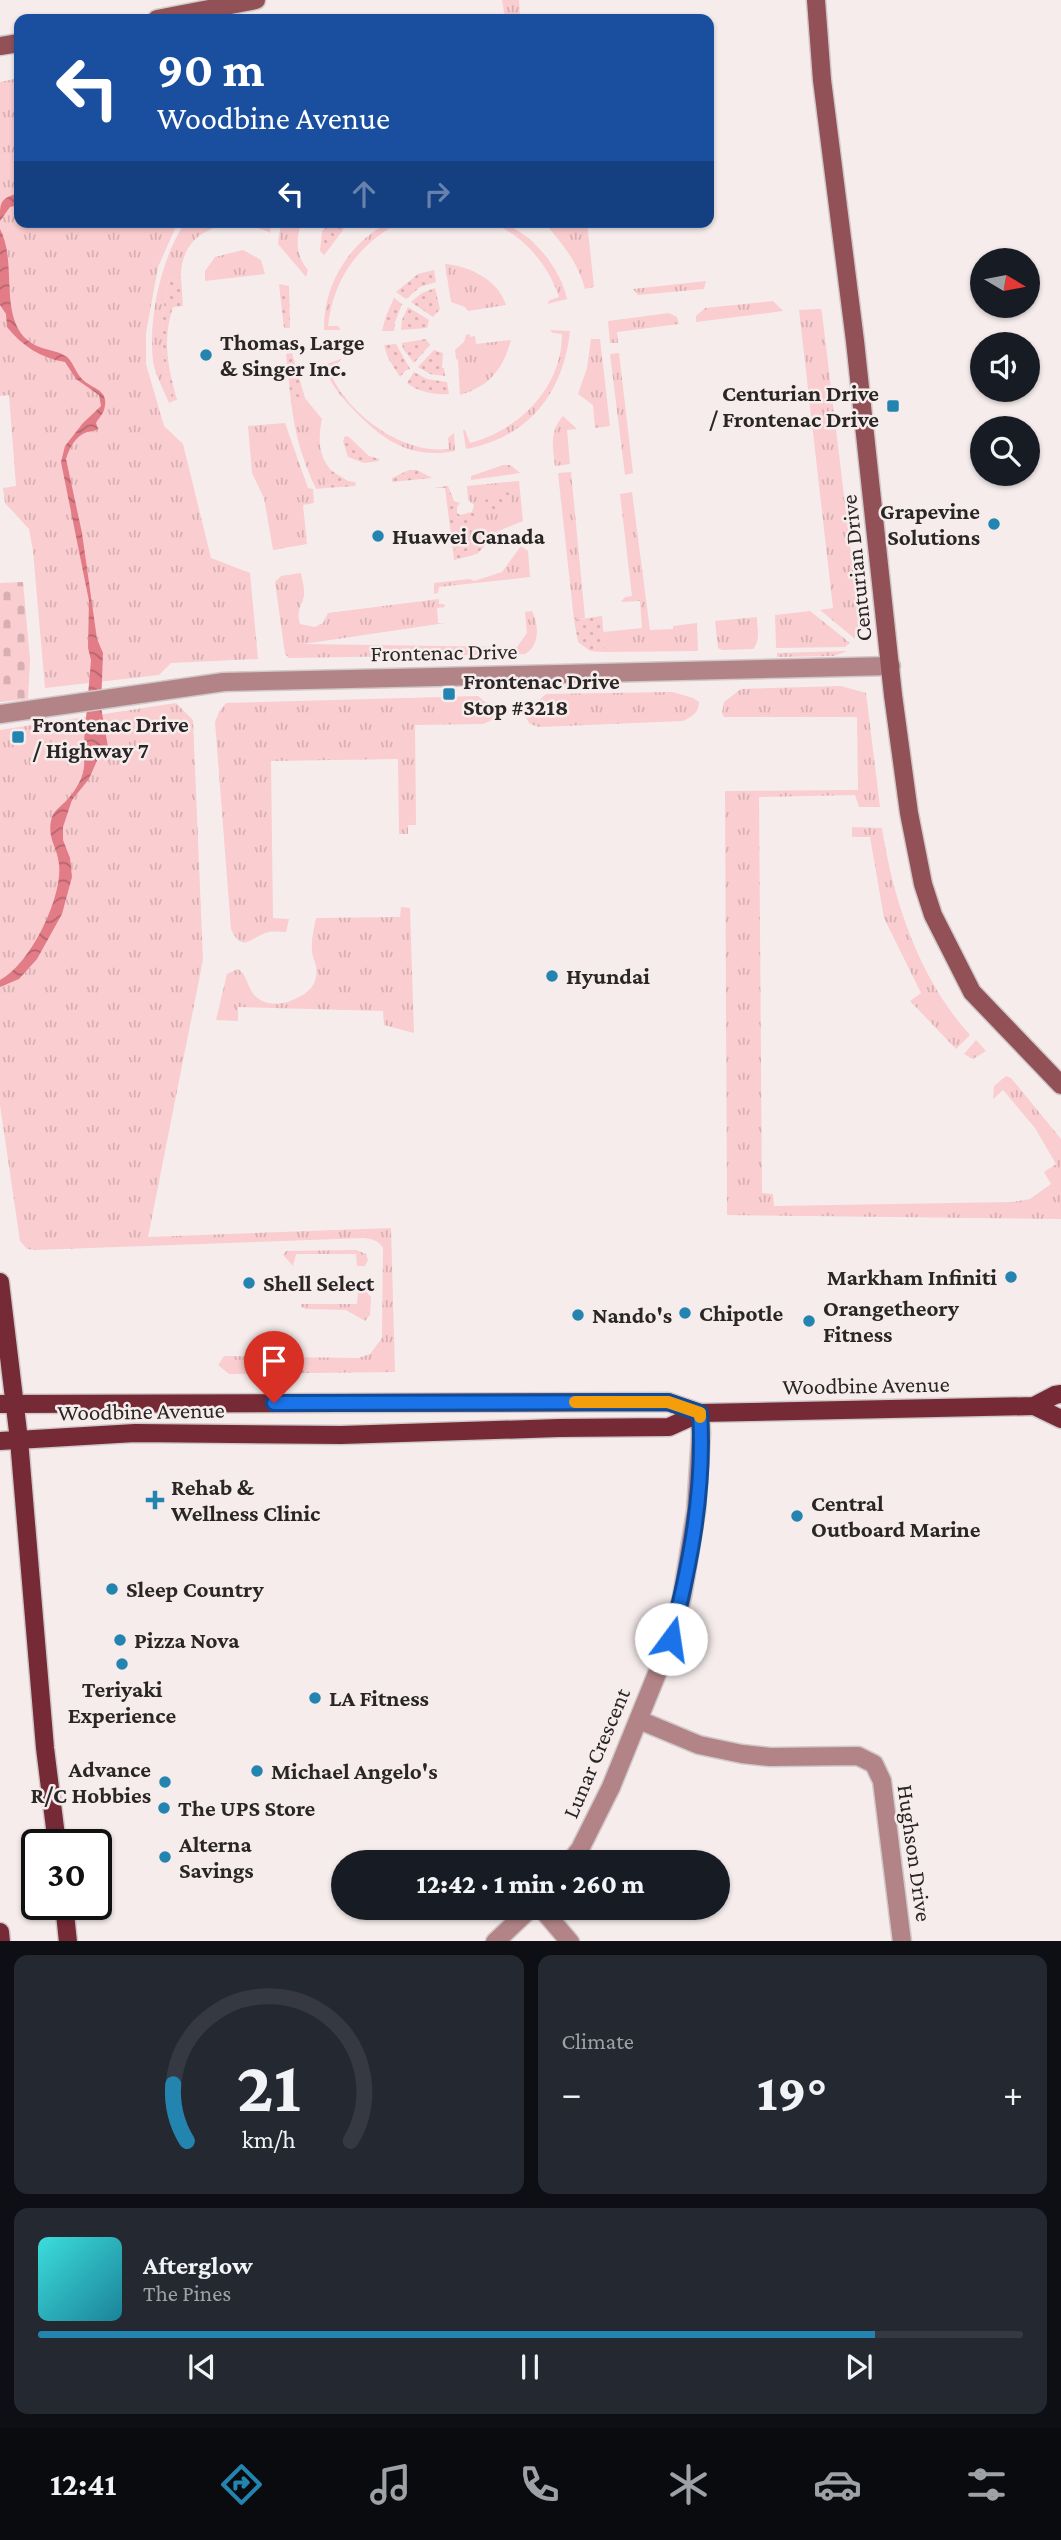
<!DOCTYPE html>
<meta charset="utf-8">
<style>
body{margin:0;font-family:"Crimson Pro",serif;background:#242831;color:#f1f3f6;height:100vh;display:flex;flex-direction:column;font-size:26px;white-space:nowrap}
*{box-sizing:border-box;margin:0}
p{font-size:23px;color:#9ea1a6}
.icon{flex:none;width:38px;height:38px;fill:none;stroke:currentColor;stroke-width:2;stroke-linecap:round;stroke-linejoin:round}
.map{position:relative;height:1941px;overflow:hidden}
.details{display:flex;flex-direction:column;gap:14px;padding:14px;background:#0d0f14;flex:1}
.details>*{flex:none}
.guide{position:absolute;left:14px;top:14px;width:700px;height:214px;border-radius:14px;box-shadow:0 2px 5px #0004;background:#1a4fa0;color:#fff;overflow:hidden}
.needle{width:46px;rotate:100deg}
.controls{position:absolute;left:970px;top:248px;display:grid;gap:14px}
.controls a{display:grid;place-items:center;width:70px;height:70px;border-radius:50%;background:#171b24;box-shadow:0 2px 5px #0004;font-size:35px}
.speed{position:absolute;left:21px;top:1829px;display:flex;gap:14px;font-size:35px;font-weight:700;text-align:center}
.speed>*{display:grid;place-content:center;width:91px;height:91px;border-radius:50%;background:#171b24;box-shadow:0 2px 5px #0004;line-height:1}
.speed .limit{border:4px solid #111;border-radius:10px;background:#fff;color:#111}
.pin{position:absolute;display:grid;place-items:center;width:60px;height:60px;color:#fff;margin:-72px -30px;border-radius:50% 50% 50% 0;rotate:-45deg;box-shadow:0 0 7px #0007}
.pin .icon{rotate:45deg}
.me{position:absolute;width:77px;margin:-38px;rotate:14deg;stroke-linejoin:round;filter:drop-shadow(0 0 5px #0008)}
.turn{display:flex;align-items:center;gap:24px;height:147px;padding:0 28px;font-size:32px}
.turn .icon{width:91px;height:91px;stroke-width:2.5}
.turn b{display:block;font-size:49px;line-height:60px}
.lanes{display:flex;align-items:center;height:66px;padding:0 28px;background:#0003;justify-content:center;gap:35px;direction:ltr}
.lanes .off{opacity:.35}
.big{font-size:52px;font-weight:800;line-height:1.1}
.details .widget{flex:1;display:flex;flex-direction:column;justify-content:center;gap:10px;min-width:0;padding:0 24px;border-radius:14px;background:#242831}
.details .dial{align-items:center;gap:0}
.dial svg{height:182px;overflow:visible;fill:none;stroke:#363941;stroke-width:7;stroke-linecap:round;text-anchor:middle}
.dial text{fill:#f1f3f6;stroke:none}
.song{display:flex;align-items:center;gap:21px}
.cover{width:84px;height:84px;border-radius:10px;background:linear-gradient(135deg,hsl(180 70% 55%),hsl(190 70% 35%))}
.played{height:7px;border-radius:4px;background:linear-gradient(90deg,#2384af 85%,#363941 85%)}
.keys{display:flex;justify-content:space-around;direction:ltr}
.heat{display:flex;justify-content:space-between;align-items:center;font-size:38px;direction:ltr}
.details .tiles{flex:1;display:grid;gap:14px;grid-template-columns:1fr 1fr}
.widget:last-child{grid-column:span 2}
.trip{position:absolute;left:331px;top:1850px;width:399px;height:70px;border-radius:35px;background:#171b24;box-shadow:0 2px 5px #0004;font-weight:800;line-height:70px;text-align:center}
.menu{display:flex;height:112px;justify-content:space-around;align-items:center;background:#090b0e;color:#9ea1a6}
.menu .icon{width:49px;height:49px}
.menu .active{color:#2384af}
.menu b{font-size:32px;color:#f1f3f6}
.map>svg:first-child{display:block}
.grass{fill:url(#grass-tufts)}
.cemetery{fill:url(#cemetery-stones)}
.garden{fill:url(#garden-dots)}
.water{fill:url(#water-waves)}
.lines{fill:none;stroke-linecap:round;stroke-linejoin:round}
.street-casing{stroke:#d1c8c8;stroke-width:21}
.secondary-casing{stroke:#d1c8c8;stroke-width:21}
.primary-casing{stroke:#d1c8c8;stroke-width:21}
.street{stroke:#b28487;stroke-width:18}
.secondary{stroke:#915157;stroke-width:18}
.primary{stroke:#762a36;stroke-width:18}
.route-casing{stroke:#114b97;stroke-width:18}
.route{stroke:#1a73e8;stroke-width:12}
.slow{stroke:#f59e0b;stroke-width:12}
.poi-dot{fill:#2384af;stroke:#f6ecec;stroke-width:2.5}
.labels{text-anchor:middle;dominant-baseline:central;stroke-width:5;stroke-linejoin:round;paint-order:stroke}
.poi-label{font-size:23px;font-weight:bold;fill:#2a2626;stroke:#f6ecec;text-anchor:start}
.street-label{font-size:23px;fill:#2a2626;stroke:#f6ecec}
</style>
<div class="map">
<svg width="1061" height="1942" viewBox="0 0 1061 1942">
<defs>
<pattern id="grass-tufts" width="24" height="20" patternUnits="userSpaceOnUse" patternTransform="scale(1.75)"><rect width="24" height="20" fill="#facdd0"/><path d="M3 7l-1-3M5 7V3M7 7l1-3M15 17l-1-3M17 17v-4M19 17l1-3" fill="none" stroke="#d6b0b2"/></pattern>
<pattern id="cemetery-stones" width="16" height="16" patternUnits="userSpaceOnUse" patternTransform="scale(1.75)"><rect width="16" height="16" fill="#facdd0"/><path d="M2 7V4a2 2 0 0 1 4 0v3zM10 15v-3a2 2 0 0 1 4 0v3z" fill="#d6b0b2"/></pattern>
<pattern id="garden-dots" width="8" height="8" patternUnits="userSpaceOnUse" patternTransform="scale(1.75)"><rect width="8" height="8" fill="#facdd0"/><path d="M2 2h.1M6 6h.1" fill="none" stroke="#d6b0b2" stroke-width="1.8" stroke-linecap="round"/></pattern>
<pattern id="water-waves" width="16" height="10" patternUnits="userSpaceOnUse" patternTransform="scale(1.75)"><rect width="16" height="10" fill="#e27c87"/><path d="M0 5q4-4 8 0t8 0" fill="none" stroke="#b7656e"/></pattern>
</defs>
<rect width="100%" height="100%" fill="#f6ecec"/>
<!-- grass -->
<g class="grass">
<polygon points="502,0 519,0 520,19 505,19"/>
<polygon points="19,78 19,222 178,222 158,267 146,333 146,364 164,426 183,444 211,558 250,573 258,659 171,663 159,675 45,688 33,551 29,529 5,503 3,488 16,486 9,395 0,396 0,82"/>
<path d="M190 222H272L270 233C232 214 180 228 181 277L169 280C159 321 159 360 173 401L169 403C164 390 155 375 153 361 148 319 161 259 184 224Z"/>
<path d="M281 222H302C295 239 296 256 308 270L306 277 278 244Z"/>
<path d="M389 222H401C359 243 333 279 328 326H338L341 330H324C323 285 349 243 389 222Z"/>
<path d="M490 222C525 222 560 266 567 299L547 304 550 300 559 297C548 264 523 235 490 222Z"/>
<path d="M544 222H587L594 287 585 289C577 260 563 245 544 222Z"/>
<polygon points="243,250 261,260 265,274 205,281 205,271 215,257"/>
<path d="M445 264C470 266 498 280 506 305L468 311 465 307 451 302Z"/>
<polygon points="706,281 704,289 638,295 633,289"/>
<polygon points="773,301 783,311 696,322 696,316 705,308"/>
<polygon points="817,309 821,309 822,313 858,612 858,631 854,638 820,610 833,608 799,310"/>
<polygon points="669,313 677,317 679,324 617,332 618,343 610,343 608,321"/>
<path d="M550 330 570 331 569 339C560 398 525 438 466 449L463 430H465L470 443C519 430 562 388 562 334L553 333Z"/>
<path d="M470 334V337L475 336 476 344 511 340C503 369 490 386 460 395L458 360 456 359 455 350 464 342 466 335Z"/>
<polygon points="591,339 600,339 610,426 595,428 593,405 578,394 587,368"/>
<polygon points="619,353 633,473 625,475 610,354"/>
<path d="M341 359 339 362 328 367C343 411 401 455 449 449L448 438 454 433 455 451C408 460 380 438 349 405 339 394 330 382 325 369L324 365Z"/>
<path d="M305 398 322 419C318 439 318 456 332 471L325 488 316 489C302 459 295 434 291 402Z"/>
<path d="M563 416 577 429 567 430 570 464 555 466C553 447 549 432 563 416Z"/>
<polygon points="285,423 308,488 313,489 314,503 303,505 307,544 273,550 264,498 252,473 248,426"/>
<polygon points="503,465 510,465 520,473 471,480 471,476"/>
<polygon points="571,472 585,618 574,620 558,473"/>
<polygon points="519,481 523,521 491,534 475,546 453,551 450,527 477,514 472,512 474,505 468,500 467,486"/>
<polygon points="632,492 650,630 673,629 673,626 697,623 698,651 605,652 603,632 642,628 640,601 621,602 625,597 632,596 620,494"/>
<polygon points="521,546 528,551 530,577 439,587 438,593 434,594 434,583 470,579 474,581 502,572"/>
<path d="M301 573C302 580 305 588 304 596 301 607 296 611 300 624L315 627 323 623 328 613 439 599V604H444L445 607 437 608 438 623H445L303 644 517 647 527 633 525 612 532 611C539 625 540 646 525 654L289 658 285 654 275 582 281 576Z"/>
<polygon points="810,611 850,643 845,647 776,648 775,615"/>
<path d="M757 617C757 628 761 641 753 649L722 650 718 648 715 621Z"/>
<polygon points="847,651 834,656 777,657 777,653"/>
<polygon points="841,686 866,693 880,807 859,807 855,795 759,797 762,1193 773,1194 774,1206 1013,1202 1030,1199 1051,1184 1044,1172 1056,1164 1035,1128 1003,1090 993,1099 994,1086 1006,1076 1011,1078 1061,1139 1061,1219 727,1215 725,791 858,790 857,717 724,717 722,713 724,702 741,689"/>
<path d="M672 692 693 698 699 702C699 713 692 716 683 721L539 727 530 724 526 718 532 706 546 694Z"/>
<path d="M478 696 493 709 494 716 490 721 483 724 415 725 416 825H408V834H399L398 759 271 761 273 918 289 919 286 932C281 932 274 931 269 932 251 936 243 955 231 929L215 722 219 712 226 703Z"/>
<path d="M176 703 193 720 203 960 148 1237 391 1228 395 1372 229 1374 218 1365 224 1356 358 1358 370 1354 382 1338 383 1248C378 1240 372 1239 364 1238L35 1250 27 1249 20 1241 0 1105V730Z"/>
<path d="M852 827 882 828C893 901 920 980 970 1035L956 1049 910 1001 921 993 884 918 870 837H852Z"/>
<path d="M401 907 410 908 414 1033 384 1025 383 1011 238 1007V1021L216 1020 227 974 238 969C249 976 247 992 259 999 268 1005 280 1005 290 1001 307 995 319 986 316 966 315 961 312 956 312 950 311 940 314 928 316 918L400 917Z"/>
<polygon points="976,1040 986,1051 973,1059 964,1054"/>
<polygon points="356,1250 366,1254 368,1260 365,1266 357,1266 356,1254 296,1254 293,1266 283,1255 286,1251"/>
<polygon points="364,1289 371,1297 370,1315 365,1321 346,1310 306,1309 301,1307 301,1304 357,1304 358,1291"/>
</g>
<!-- cemetery -->
<polygon class="cemetery" points="23,582 30,660 28,699 0,702 0,583"/>
<!-- garden -->
<g class="garden">
<path d="M332 222H348C345 228 329 249 324 255L320 251 322 231Z"/>
<polygon points="434,270 436,282 420,287 406,299 396,292 418,274"/>
<path d="M181 277 183 306 173 307C162 341 168 366 177 400L173 401C159 360 159 321 169 280Z"/>
<polygon points="279,284 289,286 290,328 284,328"/>
<polygon points="435,288 440,309 433,317 411,302 422,293"/>
<polygon points="394,298 402,304 395,322 394,331 382,331 386,316"/>
<polygon points="408,307 429,320 427,328 401,330 402,320"/>
<polygon points="426,339 430,345 414,363 403,349 402,343"/>
<polygon points="396,344 410,369 406,370 400,377 388,358 384,345"/>
<polygon points="434,350 443,353 442,368 444,368 445,376 430,374 418,367"/>
<polygon points="292,353 305,398 291,402 286,354"/>
<path d="M414 372 427 379 447 382 449 394C435 395 418 392 407 383Z"/>
<polygon points="345,436 349,437 369,456 379,459 379,461 364,463 348,457 343,441"/>
<polygon points="409,470 417,470 432,478 392,482 392,478"/>
<polygon points="332,471 348,481 355,482 356,486 325,488"/>
<polygon points="448,486 454,501 460,503 457,507 457,513 460,515 472,512 477,514 479,520 470,527 463,528 459,525 450,527 445,488 433,488"/>
<polygon points="506,492 509,493 512,501 494,514 488,513 485,501 488,497 498,497"/>
<polygon points="500,530 477,554 454,560 453,551 475,546"/>
<polygon points="602,616 605,652 590,651 578,642 574,620"/>
</g>
<!-- water -->
<g class="water">
<path d="M19 193V205L10 207 0 221C0 201 0 199 19 193Z"/>
<path d="M0 229C17 261 0 310 24 337 39 352 55 348 67 357 73 362 76 373 82 379 93 390 110 389 104 410 103 414 98 419 96 423L98 429C95 431 91 431 87 432 75 436 69 449 66 459L82 533 97 639 103 653 101 707 108 747 102 749 89 779 72 800 63 827V840L70 858 72 877 62 914 37 959 19 979 0 987V980C30 965 63 897 59 864 57 845 46 838 52 817 54 811 61 806 66 801 78 788 88 771 83 753L91 660 88 648 89 601 61 462 65 446 83 423 101 406 99 395 76 379 65 362C41 358 22 346 7 327L6 314 0 305Z"/>
</g>
<g class="lines">
<!-- street casing -->
<g class="street-casing">
<g id="street">
<polyline points="0,714 224,682 891,666"/>
<polyline points="639,1720 699,1745 742,1754 770,1757 858,1756 874,1764 882,1781 902,1942"/>
<polyline points="570,1862 580,1849 611,1787 671,1639 682,1597 696,1511 701,1434 700,1413"/>
<polyline points="541,1908 570,1942"/>
<polyline points="495,1942 531,1908"/>
</g>
</g>
<!-- secondary casing -->
<g class="secondary-casing">
<g id="secondary">
<polyline points="816,0 822,80 855,341 893,695 909,813 923,884 933,915 972,992 1061,1085"/>
<polyline points="157,19 256,0"/>
<polyline points="0,46 19,43"/>
</g>
</g>
<!-- primary casing -->
<g class="primary-casing">
<g id="primary">
<polyline points="0,1282 19,1440 45,1748 57,1844"/>
<polyline points="0,1404 668,1402 700,1413 1034,1406 1055,1395 1061,1394"/>
<polyline points="1034,1406 1061,1419"/>
<polyline points="0,1441 135,1433 341,1435 559,1428 669,1427 700,1413"/>
<polyline points="64,1904 68,1942"/>
<polyline points="0,1932 1,1942"/>
</g>
</g>
<!-- street -->
<use href="#street" class="street"/>
<!-- secondary -->
<use href="#secondary" class="secondary"/>
<!-- primary -->
<use href="#primary" class="primary"/>
</g>
<g class="lines">
<!-- route casing -->
<g class="route-casing">
<path id="route" d="M274 1403 668 1402 700 1413C705 1489 690 1566 671 1639"/>
</g>
<!-- route -->
<use href="#route" class="route"/>
<!-- slow -->
<polyline class="slow" points="575,1402 668,1402 700,1413 700,1417"/>
</g>
<!-- markers -->
<g class="poi-dot">
<circle cx="206" cy="355" r="7"/>
<rect x="886" y="399" width="14" height="14" rx="3.5"/>
<circle cx="994" cy="524" r="7"/>
<circle cx="378" cy="536" r="7"/>
<rect x="442" y="687" width="14" height="14" rx="3.5"/>
<rect x="11" y="730" width="14" height="14" rx="3.5"/>
<circle cx="552" cy="976" r="7"/>
<circle cx="1011" cy="1277" r="7"/>
<circle cx="249" cy="1283" r="7"/>
<circle cx="685" cy="1313" r="7"/>
<circle cx="578" cy="1315" r="7"/>
<circle cx="809" cy="1321" r="7"/>
<path d="M151.5 1489.5h7v7h7v7h-7v7h-7v-7h-7v-7h7z"/>
<circle cx="797" cy="1516" r="7"/>
<circle cx="112" cy="1589" r="7"/>
<circle cx="120" cy="1640" r="7"/>
<circle cx="122" cy="1664" r="7"/>
<circle cx="315" cy="1698" r="7"/>
<circle cx="257" cy="1771" r="7"/>
<circle cx="165" cy="1782" r="7"/>
<circle cx="164" cy="1808" r="7"/>
<circle cx="165" cy="1857" r="7"/>
</g>
<g class="labels">
<!-- poi labels -->
<g class="poi-label">
<text x="220" y="342">Thomas, Large<tspan x="220" dy="26">&amp; Singer Inc.</tspan></text>
<text x="879" y="393" text-anchor="end">Centurian Drive<tspan x="879" dy="26">/ Frontenac Drive</tspan></text>
<text x="980" y="511" text-anchor="end">Grapevine<tspan x="980" dy="26">Solutions</tspan></text>
<text x="392" y="536">Huawei Canada</text>
<text x="463" y="681">Frontenac Drive<tspan x="463" dy="26">Stop #3218</tspan></text>
<text x="32" y="724">Frontenac Drive<tspan x="32" dy="26">/ Highway 7</tspan></text>
<text x="566" y="976">Hyundai</text>
<text x="997" y="1277" text-anchor="end">Markham Infiniti</text>
<text x="263" y="1283">Shell Select</text>
<text x="823" y="1308">Orangetheory<tspan x="823" dy="26">Fitness</tspan></text>
<text x="699" y="1313">Chipotle</text>
<text x="592" y="1315">Nando's</text>
<text x="171" y="1487">Rehab &amp;<tspan x="171" dy="26">Wellness Clinic</tspan></text>
<text x="811" y="1503">Central<tspan x="811" dy="26">Outboard Marine</tspan></text>
<text x="126" y="1589">Sleep Country</text>
<text x="134" y="1640">Pizza Nova</text>
<text x="122" y="1689" text-anchor="middle">Teriyaki<tspan x="122" dy="26">Experience</tspan></text>
<text x="329" y="1698">LA Fitness</text>
<text x="151" y="1769" text-anchor="end">Advance<tspan x="151" dy="26">R/C Hobbies</tspan></text>
<text x="271" y="1771">Michael Angelo's</text>
<text x="178" y="1808">The UPS Store</text>
<text x="179" y="1844">Alterna<tspan x="179" dy="26">Savings</tspan></text>
</g>
<!-- street labels -->
<g class="street-label">
<text transform="translate(856 568) rotate(-96)">Centurian Drive</text>
<text transform="translate(444 652) rotate(-1)">Frontenac Drive</text>
<text transform="translate(866 1385) rotate(-1)">Woodbine Avenue</text>
<text transform="translate(141 1411) rotate(-1)">Woodbine Avenue</text>
<text transform="translate(596 1753) rotate(-67)">Lunar Crescent</text>
<text transform="translate(915 1853) rotate(82)">Hughson Drive</text>
</g>
</g>
</svg>
<div class="controls">
<a><svg class="needle" viewBox="-14 -14 28 28"><path d="M0-13l5 13h-10z" fill="#e53935"/><path d="M0 13l5-13h-10z" fill="#9ea1a6"/></svg></a>
<a><svg class="icon" aria-label="sound" viewBox="0 0 24 24"><path d="M4 9h4l5-4v14l-5-4H4zM17 9q2 3 0 6"/></svg></a>
<a><svg class="icon" aria-label="search" viewBox="0 0 24 24"><circle cx="10" cy="10" r="6"/><path d="M15 15l6 6"/></svg></a>
</div>
<div class="speed"><div class="limit">30</div></div>
<div class="pin" style="left:274px;top:1403px;background:#d93025"><svg class="icon" aria-label="arrive" viewBox="0 0 24 24"><path d="M6 21V4h12l-3 4 3 4H6"/></svg></div>
<svg class="me" style="left:671px;top:1639px" viewBox="-20 -20 40 40"><circle r="19" fill="#fff"/><path d="M0-13L10 11 0 6-10 11z" fill="#1a73e8"/></svg>
<div class="trip">12:42 · 1 min · 260 m</div>
<div class="guide">
<div class="turn"><svg class="icon" aria-label="left" viewBox="0 0 24 24"><path d="M17 20v-9H6M10 6l-5 5 5 5"/></svg><div><b>90 m</b>Woodbine Avenue</div></div>
<div class="lanes"><svg class="icon" aria-label="left" viewBox="0 0 24 24"><path d="M17 20v-9H6M10 6l-5 5 5 5"/></svg><svg class="icon off" aria-label="ahead" viewBox="0 0 24 24"><path d="M12 20V5M6 11l6-6 6 6"/></svg><svg class="icon off" aria-label="right" viewBox="0 0 24 24"><path d="M7 20v-9h11M14 6l5 5-5 5"/></svg></div>
</div>
</div>
<section class="details">
<div class="tiles">
<div class="widget dial"><svg viewBox="0 0 100 80">
<path d="M14 69A42 42 0 1 1 86 69"/>
<path d="M14 69A42 42 0 0 1 8 44" stroke="#2384af"/>
<text x="50" y="56" font-size="32" font-weight="700">21</text>
<text x="50" y="72" font-size="11">km/h</text>
</svg></div>
<div class="widget"><p>Climate</p>
<div class="heat"><a>−</a><b class="big">19°</b><a>+</a></div>
</div>
<div class="widget">
<div class="song"><i class="cover"></i><div><b>Afterglow</b><p>The Pines</p></div></div>
<div class="played"></div>
<div class="keys"><svg class="icon" aria-label="previous" viewBox="0 0 24 24"><path d="M18 5L8 12l10 7zM5 5v14"/></svg><svg class="icon" aria-label="pause" viewBox="0 0 24 24"><path d="M8 5v14M16 5v14"/></svg><svg class="icon" aria-label="next" viewBox="0 0 24 24"><path d="M6 5l10 7-10 7zM19 5v14"/></svg></div>
</div>
</div>
</section>
<nav class="menu">
<b>12:41</b>
<svg class="icon active" aria-label="directions" viewBox="0 0 24 24"><path d="M12 3l9 9-9 9-9-9zM9 14v-3h6M13 9l2 2-2 2"/></svg>
<svg class="icon" aria-label="music" viewBox="0 0 24 24"><path d="M9 18V5l10-2v13"/><circle cx="6" cy="18" r="3"/><circle cx="16" cy="16" r="3"/></svg>
<svg class="icon" aria-label="phone" viewBox="0 0 24 24"><path d="M5 4h4l2 5-3 2q2 4 5 5l2-3 5 2v4C11 20 4 13 5 4z"/></svg>
<svg class="icon" aria-label="climate" viewBox="0 0 24 24"><path d="M12 3v18M4 7l16 10M4 17L20 7"/></svg>
<svg class="icon" aria-label="car" viewBox="0 0 24 24"><path d="M5 17H2v-5l4-1 3-4h7l3 4 3 1v5h-3M9 17h6M6 11h13"/><circle cx="7" cy="17" r="2"/><circle cx="17" cy="17" r="2"/></svg>
<svg class="icon" aria-label="filters" viewBox="0 0 24 24"><path d="M4 7h16M4 17h16"/><circle cx="9" cy="7" r="2"/><circle cx="15" cy="17" r="2"/></svg>
</nav>
